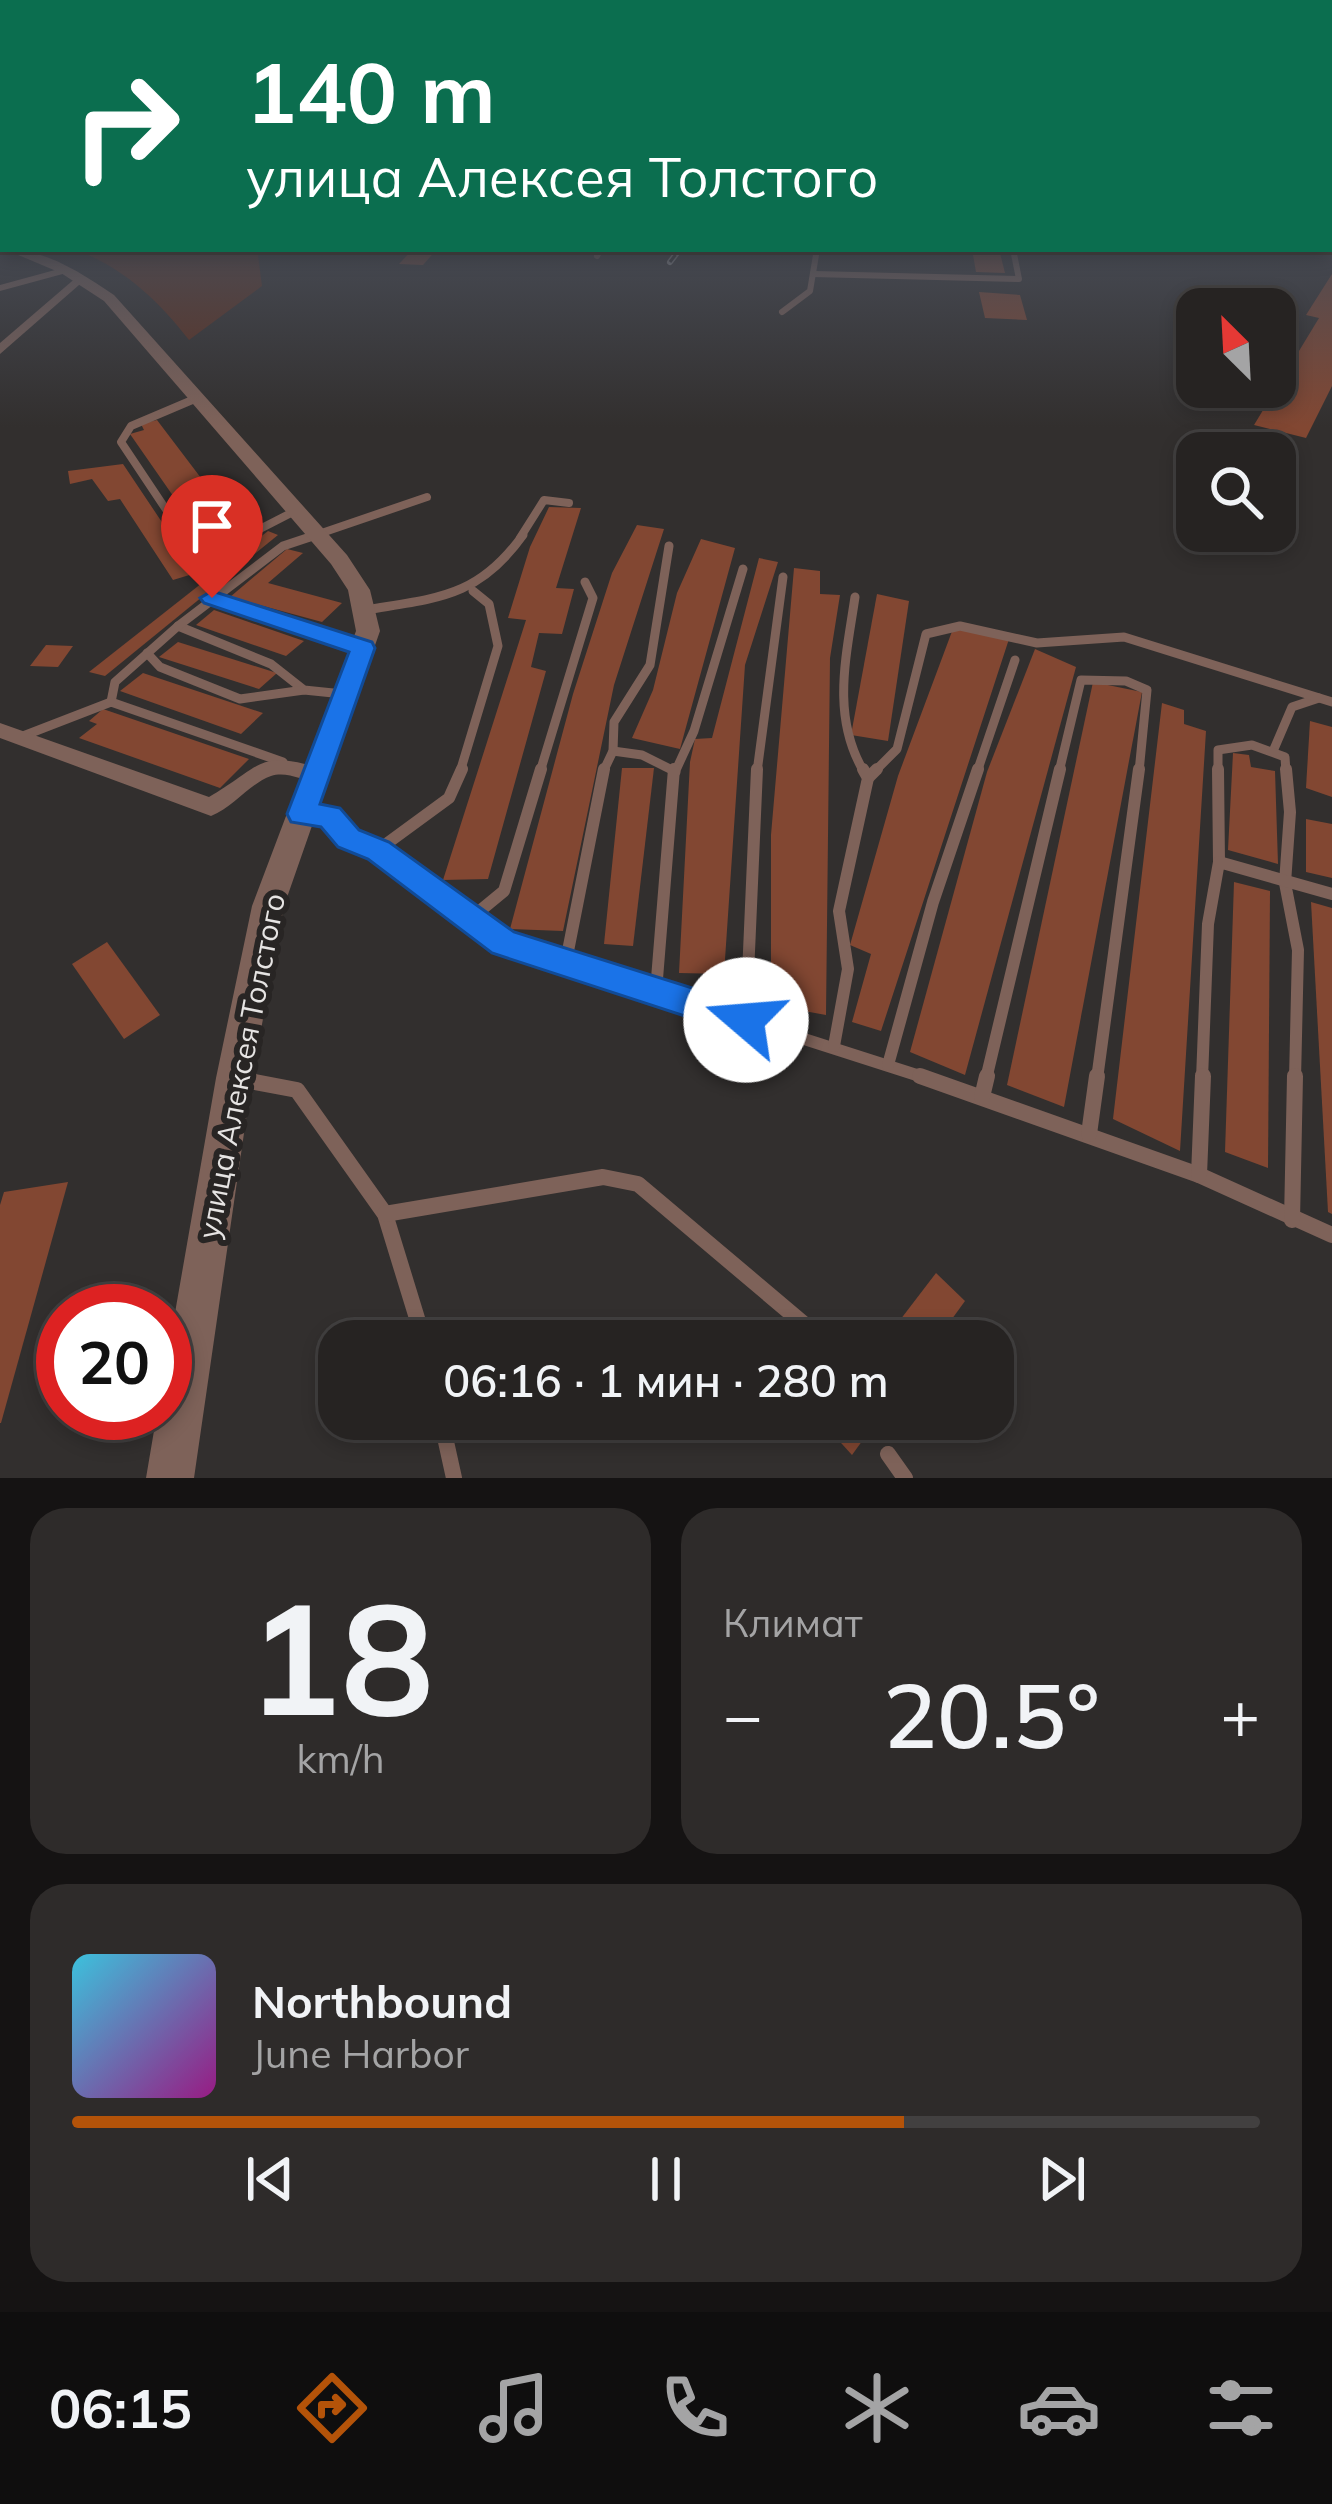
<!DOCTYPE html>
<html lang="ru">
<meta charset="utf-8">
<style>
body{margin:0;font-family:Mulish,sans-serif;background:#2e2b2a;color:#f1f3f6;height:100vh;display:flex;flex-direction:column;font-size:45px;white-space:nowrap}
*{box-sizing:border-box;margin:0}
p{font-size:39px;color:#a4a4a5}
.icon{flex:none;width:66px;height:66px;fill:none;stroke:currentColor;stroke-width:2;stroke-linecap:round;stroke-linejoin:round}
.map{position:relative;height:1478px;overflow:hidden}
.sheet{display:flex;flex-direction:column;gap:30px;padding:30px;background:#151313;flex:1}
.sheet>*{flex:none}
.banner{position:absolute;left:0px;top:0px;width:1332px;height:252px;box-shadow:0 6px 18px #0003,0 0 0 3px #424040;background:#0b6e4f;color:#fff;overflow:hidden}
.needle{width:78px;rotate:336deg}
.buttons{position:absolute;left:1176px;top:288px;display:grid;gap:24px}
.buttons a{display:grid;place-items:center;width:120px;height:120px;border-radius:24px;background:#262322;box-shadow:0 6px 18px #0003,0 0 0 3px #424040;font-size:60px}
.speed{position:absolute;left:36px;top:1284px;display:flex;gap:24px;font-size:60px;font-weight:700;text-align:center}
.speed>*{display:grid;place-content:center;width:156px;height:156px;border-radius:50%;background:#262322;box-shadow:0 6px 18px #0003,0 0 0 3px #424040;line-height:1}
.speed .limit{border:18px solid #d22;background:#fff;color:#111}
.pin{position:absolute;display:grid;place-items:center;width:102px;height:102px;color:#fff;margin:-123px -51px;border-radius:50% 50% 50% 0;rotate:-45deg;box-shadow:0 0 12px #0007}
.pin .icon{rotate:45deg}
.me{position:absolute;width:132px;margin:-66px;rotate:288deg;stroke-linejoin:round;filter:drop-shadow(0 0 9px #0008)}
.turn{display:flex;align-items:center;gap:42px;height:252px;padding:0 48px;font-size:54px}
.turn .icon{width:156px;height:156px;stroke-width:2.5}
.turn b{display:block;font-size:84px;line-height:102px}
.big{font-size:90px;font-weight:600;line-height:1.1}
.sheet .card{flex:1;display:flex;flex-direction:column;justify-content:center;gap:18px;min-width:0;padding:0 42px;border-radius:36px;background:#2e2b2a}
.sheet .dial{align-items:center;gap:0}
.dial b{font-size:156px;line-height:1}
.song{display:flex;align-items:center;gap:36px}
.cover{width:144px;height:144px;border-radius:18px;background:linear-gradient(135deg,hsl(190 70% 55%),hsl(310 70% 35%))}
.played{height:12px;border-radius:6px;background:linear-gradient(90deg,#b45309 70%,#424040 70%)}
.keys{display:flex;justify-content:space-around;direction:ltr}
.heat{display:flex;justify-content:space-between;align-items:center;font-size:66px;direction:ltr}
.sheet .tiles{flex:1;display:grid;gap:30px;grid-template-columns:1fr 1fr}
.card:last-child{grid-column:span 2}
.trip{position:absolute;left:318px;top:1320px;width:696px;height:120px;border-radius:36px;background:#262322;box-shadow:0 6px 18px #0003,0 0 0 3px #424040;font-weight:600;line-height:120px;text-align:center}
.dock{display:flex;height:192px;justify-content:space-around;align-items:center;background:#0f0e0e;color:#a4a4a5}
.dock .icon{width:84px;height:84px}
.dock .active{color:#b45309}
.dock b{font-size:54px;color:#f1f3f6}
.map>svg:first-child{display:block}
.green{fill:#5e2f1e}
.building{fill:#824732}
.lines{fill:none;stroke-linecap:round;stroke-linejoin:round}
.service-far4{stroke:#7e6259;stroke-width:6}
.service-far3{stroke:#7e6259;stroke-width:8}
.service-far2{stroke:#7e6259;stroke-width:9}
.service-far1{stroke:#7e6259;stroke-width:12}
.service{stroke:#7e6259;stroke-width:16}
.minor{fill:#7e6259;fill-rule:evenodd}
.tertiary{fill:#7e6259;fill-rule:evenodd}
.rail-casing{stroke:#b3b1b0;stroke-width:6}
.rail{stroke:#282524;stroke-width:3;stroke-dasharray:9;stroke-linecap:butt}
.route{fill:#1a73e8;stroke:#114b97;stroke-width:3}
.labels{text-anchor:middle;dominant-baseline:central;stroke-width:12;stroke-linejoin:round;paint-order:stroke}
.street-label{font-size:30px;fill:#e6e4e3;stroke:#282524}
</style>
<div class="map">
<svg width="1332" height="1478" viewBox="0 0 1332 1478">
<rect width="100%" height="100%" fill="#322f2e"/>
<!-- green -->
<path class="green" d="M73 249H238L258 255 262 286 189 340C158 300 122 266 73 249Z"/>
<!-- building -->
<g class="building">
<polygon points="413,249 437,249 423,265 399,264"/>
<polygon points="972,249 999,249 1005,273 976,272"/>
<polygon points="1332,274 1332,386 1306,438 1254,425 1319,318 1306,315"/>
<polygon points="979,292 1020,295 1027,320 985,318"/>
<polygon points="157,420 245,536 210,549 130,434 144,430 141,424"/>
<polygon points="123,464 196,573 173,580 120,499 108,501 92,479 70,484 68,471"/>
<polygon points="549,507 581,508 556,588 574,589 562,634 539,633 531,667 546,671 488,879 443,880 526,620 508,618 530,547"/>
<polygon points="637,525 664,529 614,685 563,931 510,929 573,694 612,573"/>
<polygon points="268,531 278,535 105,676 89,672"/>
<polygon points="701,539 735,548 680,749 632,738 653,690 677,593"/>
<polygon points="287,549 303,553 268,583 342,603 322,622 230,597"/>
<polygon points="759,558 778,562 745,665 724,974 679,973 690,762 695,739 712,738"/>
<polygon points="794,568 820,571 820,594 840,595 830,658 826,1015 771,1005 771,835"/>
<polygon points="877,594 909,601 888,741 851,735"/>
<polygon points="214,610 304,641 286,656 196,625"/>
<polygon points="954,626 1009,639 881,1031 852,1022 871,954 850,945 898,776"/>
<polygon points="178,642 277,673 259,689 159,657"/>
<polygon points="46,645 73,646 58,667 30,666"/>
<polygon points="1035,649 1076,667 965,1075 910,1052 987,772"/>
<polygon points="143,673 263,713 241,734 120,691"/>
<polygon points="1093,682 1142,692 1064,1107 1007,1085"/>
<polygon points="1162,703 1184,710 1184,724 1206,731 1180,1151 1113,1119"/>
<polygon points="103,709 249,759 220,788 79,738 97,724 89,721"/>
<polygon points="1310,721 1332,727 1332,797 1306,788"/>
<polygon points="1233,753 1249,755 1251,767 1275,771 1278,864 1228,850"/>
<polygon points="622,768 654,768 633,946 604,944"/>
<polygon points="1306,819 1332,824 1332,878 1306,872"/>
<polygon points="1234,882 1270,891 1268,1168 1225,1152"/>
<polygon points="1311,902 1332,908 1332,1214 1328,1212"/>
<polygon points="107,942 160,1015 124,1039 72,964"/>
<polygon points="68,1182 1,1423 0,1423 0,1205 4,1192"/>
<polygon points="936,1273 965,1301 936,1341 884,1341"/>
<polygon points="825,1419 878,1419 852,1455 822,1422"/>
</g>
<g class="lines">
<!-- service-far4 -->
<g class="service-far4">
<polyline points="597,256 601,249"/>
<polyline points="813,274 1019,279 1013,249"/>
<polyline points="782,312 810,291 817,249"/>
</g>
<!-- service-far3 -->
<g class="service-far3">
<polyline points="185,538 121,442 131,426 197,398"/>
<polyline points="242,538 295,511"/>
<polyline points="307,538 427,497"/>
<polyline points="520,538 544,500 569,503"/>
</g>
<!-- service-far2 -->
<g class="service-far2">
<polyline points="183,535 199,558 247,535"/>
<path d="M855 597C846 658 831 716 864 772"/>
<polyline points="212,599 363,648"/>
<path d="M366 610C437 598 478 598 523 535"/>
<polyline points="178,626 271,664 304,690 343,694"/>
<polyline points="147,653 160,667 240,699 304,690"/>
<polyline points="111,702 115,682 178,626 283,546 316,535"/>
<polyline points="23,736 111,702 283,762"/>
<polyline points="1274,749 1292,707 1319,698"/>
<polyline points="613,751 642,755 676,772"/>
<polyline points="676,770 694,731 743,569"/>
<polyline points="460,772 498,646 489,604 473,591"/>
<polyline points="540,772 593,598 585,582"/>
<polyline points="603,772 613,751 614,722 650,665 669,546"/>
<polyline points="757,772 783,577"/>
<polyline points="874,772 897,749 926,634 960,626 1037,643 1124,637 1332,702"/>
<polyline points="977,772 1015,660"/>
<polyline points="1059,772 1081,680 1126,681 1147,690 1139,772"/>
<polyline points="1218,772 1218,750 1252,745 1285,757 1286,772"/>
</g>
<!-- service-far1 -->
<g class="service-far1">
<polyline points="1218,769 1219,862"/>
<polyline points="1286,769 1290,812 1285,883 1298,950 1295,1079"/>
<polyline points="868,778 877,769"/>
<polyline points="301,814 329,816 349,838 378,850 504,943 929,1079"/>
<polyline points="378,850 449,798 462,769"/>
<polyline points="470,919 504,891 541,769"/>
<polyline points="566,961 604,769"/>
<polyline points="656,991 674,769"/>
<polyline points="746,1020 757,769"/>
<polyline points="834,1046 848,969 839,911 868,778 863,769"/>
<polyline points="888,1065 933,902 978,769"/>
<polyline points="986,1079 1060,769"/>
<polyline points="1097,1079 1139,769"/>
<polyline points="1202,1079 1208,924 1219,862 1332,894"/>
</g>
<!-- service -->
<g class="service">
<polyline points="920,1076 1199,1175 1332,1235"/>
<polyline points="239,1079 297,1090 385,1214 424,1341"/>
<polyline points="982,1097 987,1076"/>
<polyline points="1089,1134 1097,1076"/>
<polyline points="1199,1175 1203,1076"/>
<polyline points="385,1214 603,1177 638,1184 824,1341"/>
<polyline points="1292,1220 1295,1076"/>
<polyline points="441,1419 454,1478"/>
<polyline points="888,1454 905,1478"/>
</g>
<!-- minor -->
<g class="minor">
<polygon points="66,267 70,272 0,291 0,285"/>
<polygon points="78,276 87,278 0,354 0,343"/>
<path d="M0 723 209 797C260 768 257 748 322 769L325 775 322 781C305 783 288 770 271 776 249 784 234 807 211 816L0 738Z"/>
</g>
<!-- tertiary -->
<path class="tertiary" d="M4 249C46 249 81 273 114 295L347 555 370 590 380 631 284 906 252 1078 194 1478H146L157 1413H165V1370L216 1078 252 906 356 631 348 590 331 564 104 301 61 273Z"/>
<!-- rail casing -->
<g class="rail-casing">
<polyline id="rail" points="670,262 680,249"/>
</g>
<!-- rail -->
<use href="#rail" class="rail"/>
</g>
<!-- sky -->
<linearGradient id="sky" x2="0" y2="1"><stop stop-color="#1c1a19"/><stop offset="0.52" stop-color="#494d57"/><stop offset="1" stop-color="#494d57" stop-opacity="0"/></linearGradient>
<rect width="1332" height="427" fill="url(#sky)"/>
<!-- route -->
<polygon class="route" points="212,591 372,642 375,648 320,804 340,808 359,830 389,842 514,932 759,1009 764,1020 759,1032 746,1036 492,953 368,859 338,847 321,827 291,822 287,814 349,652 204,603 200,598"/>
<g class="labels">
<!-- street labels -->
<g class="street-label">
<text transform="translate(241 1066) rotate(-79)">улица Алексея Толстого</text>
</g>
</g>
</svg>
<div class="buttons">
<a><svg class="needle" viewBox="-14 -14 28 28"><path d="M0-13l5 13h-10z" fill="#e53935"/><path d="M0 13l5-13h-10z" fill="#a4a4a5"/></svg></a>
<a><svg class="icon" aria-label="search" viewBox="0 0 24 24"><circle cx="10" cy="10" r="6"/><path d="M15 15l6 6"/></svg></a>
</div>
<div class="speed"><div class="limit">20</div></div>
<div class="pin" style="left:212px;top:598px;background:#d93025"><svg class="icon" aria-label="arrive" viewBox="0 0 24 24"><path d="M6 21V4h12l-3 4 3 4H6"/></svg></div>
<svg class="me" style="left:746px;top:1020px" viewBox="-20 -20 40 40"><circle r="19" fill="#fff"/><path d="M0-13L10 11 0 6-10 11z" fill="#1a73e8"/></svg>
<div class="trip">06:16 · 1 мин · 280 m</div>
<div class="banner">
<div class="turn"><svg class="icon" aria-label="right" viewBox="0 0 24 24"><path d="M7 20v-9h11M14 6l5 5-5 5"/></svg><div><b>140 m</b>улица Алексея Толстого</div></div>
</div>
</div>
<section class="sheet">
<div class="tiles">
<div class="card dial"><b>18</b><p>km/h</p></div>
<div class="card"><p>Климат</p>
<div class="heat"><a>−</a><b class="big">20.5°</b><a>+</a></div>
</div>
<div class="card">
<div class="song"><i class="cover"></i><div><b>Northbound</b><p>June Harbor</p></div></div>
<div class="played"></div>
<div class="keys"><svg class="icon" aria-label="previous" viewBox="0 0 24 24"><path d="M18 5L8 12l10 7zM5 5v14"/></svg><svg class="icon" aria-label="pause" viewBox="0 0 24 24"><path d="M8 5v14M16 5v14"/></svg><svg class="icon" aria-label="next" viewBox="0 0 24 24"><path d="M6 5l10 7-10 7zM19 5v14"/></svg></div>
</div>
</div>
</section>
<nav class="dock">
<b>06:15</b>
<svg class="icon active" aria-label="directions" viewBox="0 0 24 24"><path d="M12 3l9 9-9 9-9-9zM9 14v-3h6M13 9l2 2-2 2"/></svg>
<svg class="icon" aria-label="music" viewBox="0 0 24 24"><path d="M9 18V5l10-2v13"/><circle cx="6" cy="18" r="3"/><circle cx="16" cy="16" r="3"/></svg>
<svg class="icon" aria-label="phone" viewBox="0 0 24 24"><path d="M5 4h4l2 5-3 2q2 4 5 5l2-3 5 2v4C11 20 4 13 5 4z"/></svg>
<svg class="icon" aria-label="climate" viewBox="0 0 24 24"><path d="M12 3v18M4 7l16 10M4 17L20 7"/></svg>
<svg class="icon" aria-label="car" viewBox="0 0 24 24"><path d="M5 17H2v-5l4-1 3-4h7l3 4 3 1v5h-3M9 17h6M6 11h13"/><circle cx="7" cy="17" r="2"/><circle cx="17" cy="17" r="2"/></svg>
<svg class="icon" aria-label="filters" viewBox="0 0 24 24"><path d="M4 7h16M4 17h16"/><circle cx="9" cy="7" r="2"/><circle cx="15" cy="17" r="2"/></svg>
</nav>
